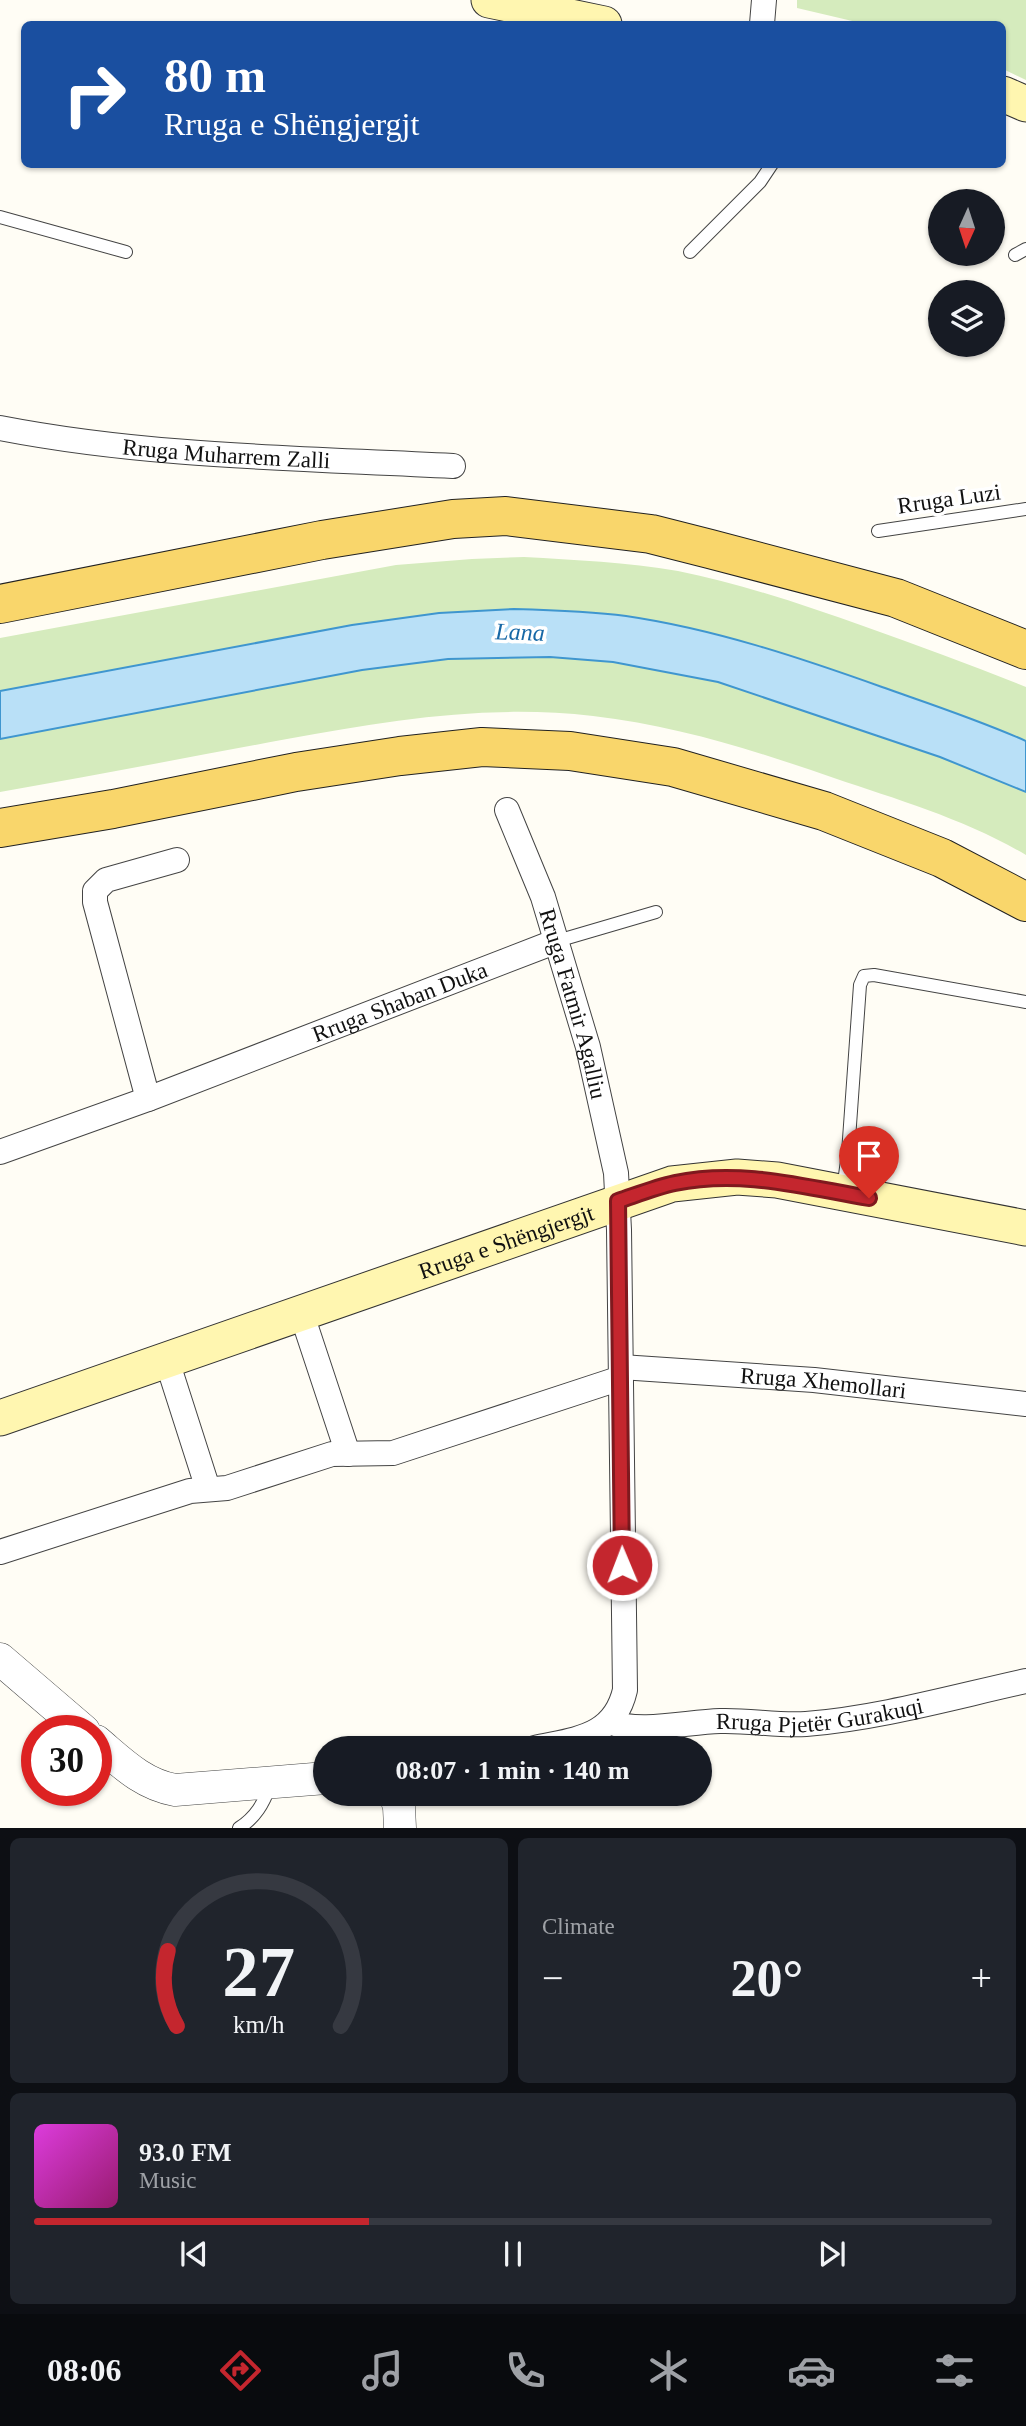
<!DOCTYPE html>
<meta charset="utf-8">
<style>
body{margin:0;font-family:Georgia,serif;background:#20242c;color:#f1f3f6;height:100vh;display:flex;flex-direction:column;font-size:26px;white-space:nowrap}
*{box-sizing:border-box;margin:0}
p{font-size:23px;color:#9ea1a6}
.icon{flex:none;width:38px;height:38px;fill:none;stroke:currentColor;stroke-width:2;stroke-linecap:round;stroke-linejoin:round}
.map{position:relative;height:1828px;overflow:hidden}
.panel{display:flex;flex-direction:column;gap:10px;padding:10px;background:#0d0f14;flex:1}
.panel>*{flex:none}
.top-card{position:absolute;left:21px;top:21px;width:985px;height:147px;border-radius:10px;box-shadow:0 2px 5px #0004;background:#1a4fa0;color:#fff;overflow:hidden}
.needle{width:46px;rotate:183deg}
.buttons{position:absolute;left:928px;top:189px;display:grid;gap:14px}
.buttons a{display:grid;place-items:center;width:77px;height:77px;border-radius:50%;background:#171b24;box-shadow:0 2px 5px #0004;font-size:35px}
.speed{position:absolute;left:21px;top:1715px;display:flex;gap:14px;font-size:35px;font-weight:700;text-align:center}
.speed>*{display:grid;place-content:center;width:91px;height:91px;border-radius:50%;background:#171b24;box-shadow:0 2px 5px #0004;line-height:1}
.speed .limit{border:10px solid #d22;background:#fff;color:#111}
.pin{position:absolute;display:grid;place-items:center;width:60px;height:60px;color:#fff;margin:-72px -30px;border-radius:50% 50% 50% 0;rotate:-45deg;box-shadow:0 0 7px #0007}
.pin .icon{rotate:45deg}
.me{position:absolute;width:77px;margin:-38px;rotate:359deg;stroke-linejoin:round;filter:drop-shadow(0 0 5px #0008)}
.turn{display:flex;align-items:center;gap:24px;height:147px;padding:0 28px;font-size:32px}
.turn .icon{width:91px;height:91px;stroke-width:2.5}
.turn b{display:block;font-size:49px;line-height:60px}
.big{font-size:52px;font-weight:600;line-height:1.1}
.panel .widget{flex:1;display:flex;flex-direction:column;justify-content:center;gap:10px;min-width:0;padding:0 24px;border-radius:10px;background:#20242c}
.panel .dial{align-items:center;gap:0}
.dial svg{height:182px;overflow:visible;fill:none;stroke:#363941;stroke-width:7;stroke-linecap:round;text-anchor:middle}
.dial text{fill:#f1f3f6;stroke:none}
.song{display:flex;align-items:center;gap:21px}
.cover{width:84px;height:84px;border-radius:10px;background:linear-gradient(135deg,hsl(300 70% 55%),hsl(320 70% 35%))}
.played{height:7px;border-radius:4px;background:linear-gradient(90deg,#c4262e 35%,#363941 35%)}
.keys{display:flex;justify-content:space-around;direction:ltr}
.heat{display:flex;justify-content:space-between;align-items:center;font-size:38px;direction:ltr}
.panel .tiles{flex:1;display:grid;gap:10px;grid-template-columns:1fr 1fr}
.widget:last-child{grid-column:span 2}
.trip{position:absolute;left:313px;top:1736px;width:399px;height:70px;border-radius:35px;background:#171b24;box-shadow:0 2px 5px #0004;font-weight:600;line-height:70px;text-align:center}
.menu{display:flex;height:112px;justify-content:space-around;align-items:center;background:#090b0e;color:#9ea1a6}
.menu .icon{width:49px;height:49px}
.menu .active{color:#c4262e}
.menu b{font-size:32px;color:#f1f3f6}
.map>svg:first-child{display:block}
.green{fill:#d5ebbd}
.water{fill:#b9e0f7;stroke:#3f96cf;stroke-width:2}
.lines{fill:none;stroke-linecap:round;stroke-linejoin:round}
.service-casing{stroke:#444;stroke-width:14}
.minor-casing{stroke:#444;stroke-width:26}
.tertiary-casing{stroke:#444;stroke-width:33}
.secondary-casing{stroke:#333;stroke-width:37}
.primary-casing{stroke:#222;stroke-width:40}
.service{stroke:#fff;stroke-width:12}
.minor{stroke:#fff;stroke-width:24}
.tertiary{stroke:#fff;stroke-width:32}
.secondary{stroke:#fff6b0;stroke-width:35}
.primary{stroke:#f9d66b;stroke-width:38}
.route-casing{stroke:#7f191e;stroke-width:18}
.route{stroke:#c4262e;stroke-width:12}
.labels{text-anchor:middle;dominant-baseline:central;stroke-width:7;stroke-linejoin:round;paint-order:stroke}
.street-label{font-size:23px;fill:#111;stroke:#fff}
.water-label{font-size:24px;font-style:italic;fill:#1768a6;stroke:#fff}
</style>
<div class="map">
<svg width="1026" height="1828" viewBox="0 0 1026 1828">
<rect width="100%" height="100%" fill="#fffdf5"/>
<!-- green -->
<g class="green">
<polygon points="797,0 1026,0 1026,80 1003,69 1003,24 865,24 797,8"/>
<path d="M524 557C575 560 627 562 678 571 742 584 804 605 866 627 920 646 973 666 1026 687V741C979 720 930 704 881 686 779 651 684 622 576 611L244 647 0 691V638L396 565 472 559Z"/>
<path d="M500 657H550L613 662 718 682 940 757 1026 792V855C967 820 899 800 834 778 753 750 678 726 593 716 489 704 389 720 287 739 191 757 96 775 0 792V739L362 670 448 659Z"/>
</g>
<!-- water -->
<path class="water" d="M514 609C552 610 589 611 626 616 714 629 798 657 882 687 930 704 979 720 1026 741V792L940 757 718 682 613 662 550 657 448 659 362 670 0 739V691L352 625 439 613Z"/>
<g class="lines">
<!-- service casing -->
<g class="service-casing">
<g id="service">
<polyline points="0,217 126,252"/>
<polyline points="690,252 760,182 772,164"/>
<polyline points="1015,255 1026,249"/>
<polyline points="878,531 1026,509"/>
<polyline points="557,941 656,912"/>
<polyline points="843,1190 848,1153 860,985 864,976 874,975 1026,1002"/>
<path d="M239 1828C256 1817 263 1804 270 1786"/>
</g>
</g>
<!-- minor casing -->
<g class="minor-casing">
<g id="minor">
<polyline points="762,24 764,0"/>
<path id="s1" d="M0 428C149 457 302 458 453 466"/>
<path id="s2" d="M507 810 543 897 588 1047 616 1173 619 1230 625 1690C614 1738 575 1739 535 1748"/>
<polyline points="148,1099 95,902 95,891 106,880 177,860"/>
<path id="s3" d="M0 1152 148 1099 557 941"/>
<polyline points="302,1315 348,1454"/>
<polyline points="167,1361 208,1489"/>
<path id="s4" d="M621 1367 814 1380 1026 1404"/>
<polyline points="0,1552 190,1491 227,1488 332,1454 393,1453 621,1378"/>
<path id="s5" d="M609 1722C641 1734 686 1722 720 1721 749 1720 778 1726 806 1724 880 1718 953 1697 1026 1681"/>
</g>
</g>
<!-- tertiary casing -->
<g class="tertiary-casing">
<g id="tertiary">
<polyline points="0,1659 84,1731"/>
<path d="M96 1741C121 1762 142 1784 175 1790L326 1778"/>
<polyline points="395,1794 399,1807 400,1828"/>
</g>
</g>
<!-- secondary casing -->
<g class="secondary-casing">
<g id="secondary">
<polyline points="489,0 604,24"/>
<polyline points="1003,94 1026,104"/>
<path id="s6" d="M0 1418 672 1184 737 1177 777 1180 1026 1228"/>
</g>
</g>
<!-- primary casing -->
<g class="primary-casing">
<g id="primary">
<polyline points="0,604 322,540 453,519 506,516 651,534 710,549 896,598 1026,650"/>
<polyline points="0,828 113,809 296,772 400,756 482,747 570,751 673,767 824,811 942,858 1026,902"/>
</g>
</g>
<!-- service -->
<use href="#service" class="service"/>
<!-- minor -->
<use href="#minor" class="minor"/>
<!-- tertiary -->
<use href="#tertiary" class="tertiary"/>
<!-- secondary -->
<use href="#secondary" class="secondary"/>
<!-- primary -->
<use href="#primary" class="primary"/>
</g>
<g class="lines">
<!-- route casing -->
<g class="route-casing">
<path id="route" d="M622 1565 618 1201C636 1195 656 1187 675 1183 741 1169 804 1187 869 1198"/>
</g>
<!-- route -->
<use href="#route" class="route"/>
</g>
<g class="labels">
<!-- street labels -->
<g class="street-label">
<text stroke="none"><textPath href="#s1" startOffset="228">Rruga Muharrem Zalli</textPath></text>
<text transform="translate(949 499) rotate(-8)">Rruga Luzi</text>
<text stroke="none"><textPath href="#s3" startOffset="427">Rruga Shaban Duka</textPath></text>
<text stroke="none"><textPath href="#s2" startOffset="205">Rruga Fatmir Agalliu</textPath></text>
<text stroke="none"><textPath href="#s6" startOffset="536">Rruga e Shëngjergjt</textPath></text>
<text stroke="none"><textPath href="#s4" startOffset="203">Rruga Xhemollari</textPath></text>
<text stroke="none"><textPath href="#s5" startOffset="212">Rruga Pjetër Gurakuqi</textPath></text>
</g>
<!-- water labels -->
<g class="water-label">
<text transform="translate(520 632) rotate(2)">Lana</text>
</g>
</g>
</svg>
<div class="buttons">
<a><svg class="needle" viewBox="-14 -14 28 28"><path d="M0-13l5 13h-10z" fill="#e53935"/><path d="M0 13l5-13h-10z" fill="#9ea1a6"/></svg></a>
<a><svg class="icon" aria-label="layers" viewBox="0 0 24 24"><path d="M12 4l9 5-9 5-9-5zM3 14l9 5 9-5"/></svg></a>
</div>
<div class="speed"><div class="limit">30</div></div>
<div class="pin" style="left:869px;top:1198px;background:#d93025"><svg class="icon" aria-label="arrive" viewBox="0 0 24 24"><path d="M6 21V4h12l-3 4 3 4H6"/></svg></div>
<svg class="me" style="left:622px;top:1565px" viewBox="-20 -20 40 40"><circle r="17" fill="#c4262e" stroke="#fff" stroke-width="3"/><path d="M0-11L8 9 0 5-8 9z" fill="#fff"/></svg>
<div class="trip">08:07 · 1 min · 140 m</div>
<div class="top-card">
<div class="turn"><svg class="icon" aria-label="right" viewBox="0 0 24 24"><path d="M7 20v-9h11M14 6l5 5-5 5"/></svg><div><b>80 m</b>Rruga e Shëngjergjt</div></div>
</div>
</div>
<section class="panel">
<div class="tiles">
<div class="widget dial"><svg viewBox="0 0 100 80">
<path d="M14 69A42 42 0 1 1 86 69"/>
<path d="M14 69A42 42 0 0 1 10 36" stroke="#c4262e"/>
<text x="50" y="56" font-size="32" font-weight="700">27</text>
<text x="50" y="72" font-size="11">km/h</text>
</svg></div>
<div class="widget"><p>Climate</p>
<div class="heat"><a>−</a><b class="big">20°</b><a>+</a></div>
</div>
<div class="widget">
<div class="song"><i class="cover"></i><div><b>93.0 FM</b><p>Music</p></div></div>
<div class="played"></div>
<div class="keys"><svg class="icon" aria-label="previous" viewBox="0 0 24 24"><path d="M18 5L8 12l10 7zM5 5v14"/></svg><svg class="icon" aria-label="pause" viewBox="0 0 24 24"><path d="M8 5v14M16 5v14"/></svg><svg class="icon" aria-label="next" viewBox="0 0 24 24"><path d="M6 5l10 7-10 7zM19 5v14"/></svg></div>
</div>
</div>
</section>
<nav class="menu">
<b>08:06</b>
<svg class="icon active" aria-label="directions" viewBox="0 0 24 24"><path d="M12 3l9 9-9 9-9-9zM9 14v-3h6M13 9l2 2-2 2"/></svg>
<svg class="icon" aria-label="music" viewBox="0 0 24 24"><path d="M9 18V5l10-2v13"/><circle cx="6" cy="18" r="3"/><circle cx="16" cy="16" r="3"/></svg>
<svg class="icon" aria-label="phone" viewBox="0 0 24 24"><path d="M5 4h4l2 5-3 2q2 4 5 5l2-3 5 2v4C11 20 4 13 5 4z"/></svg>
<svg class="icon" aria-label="climate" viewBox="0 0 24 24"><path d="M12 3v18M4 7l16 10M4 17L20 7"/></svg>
<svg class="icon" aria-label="car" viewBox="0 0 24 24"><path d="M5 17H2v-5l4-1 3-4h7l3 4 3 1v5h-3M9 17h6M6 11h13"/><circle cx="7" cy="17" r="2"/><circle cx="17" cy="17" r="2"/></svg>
<svg class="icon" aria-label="filters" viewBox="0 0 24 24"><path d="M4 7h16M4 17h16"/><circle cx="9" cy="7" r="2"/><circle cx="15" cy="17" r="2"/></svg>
</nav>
